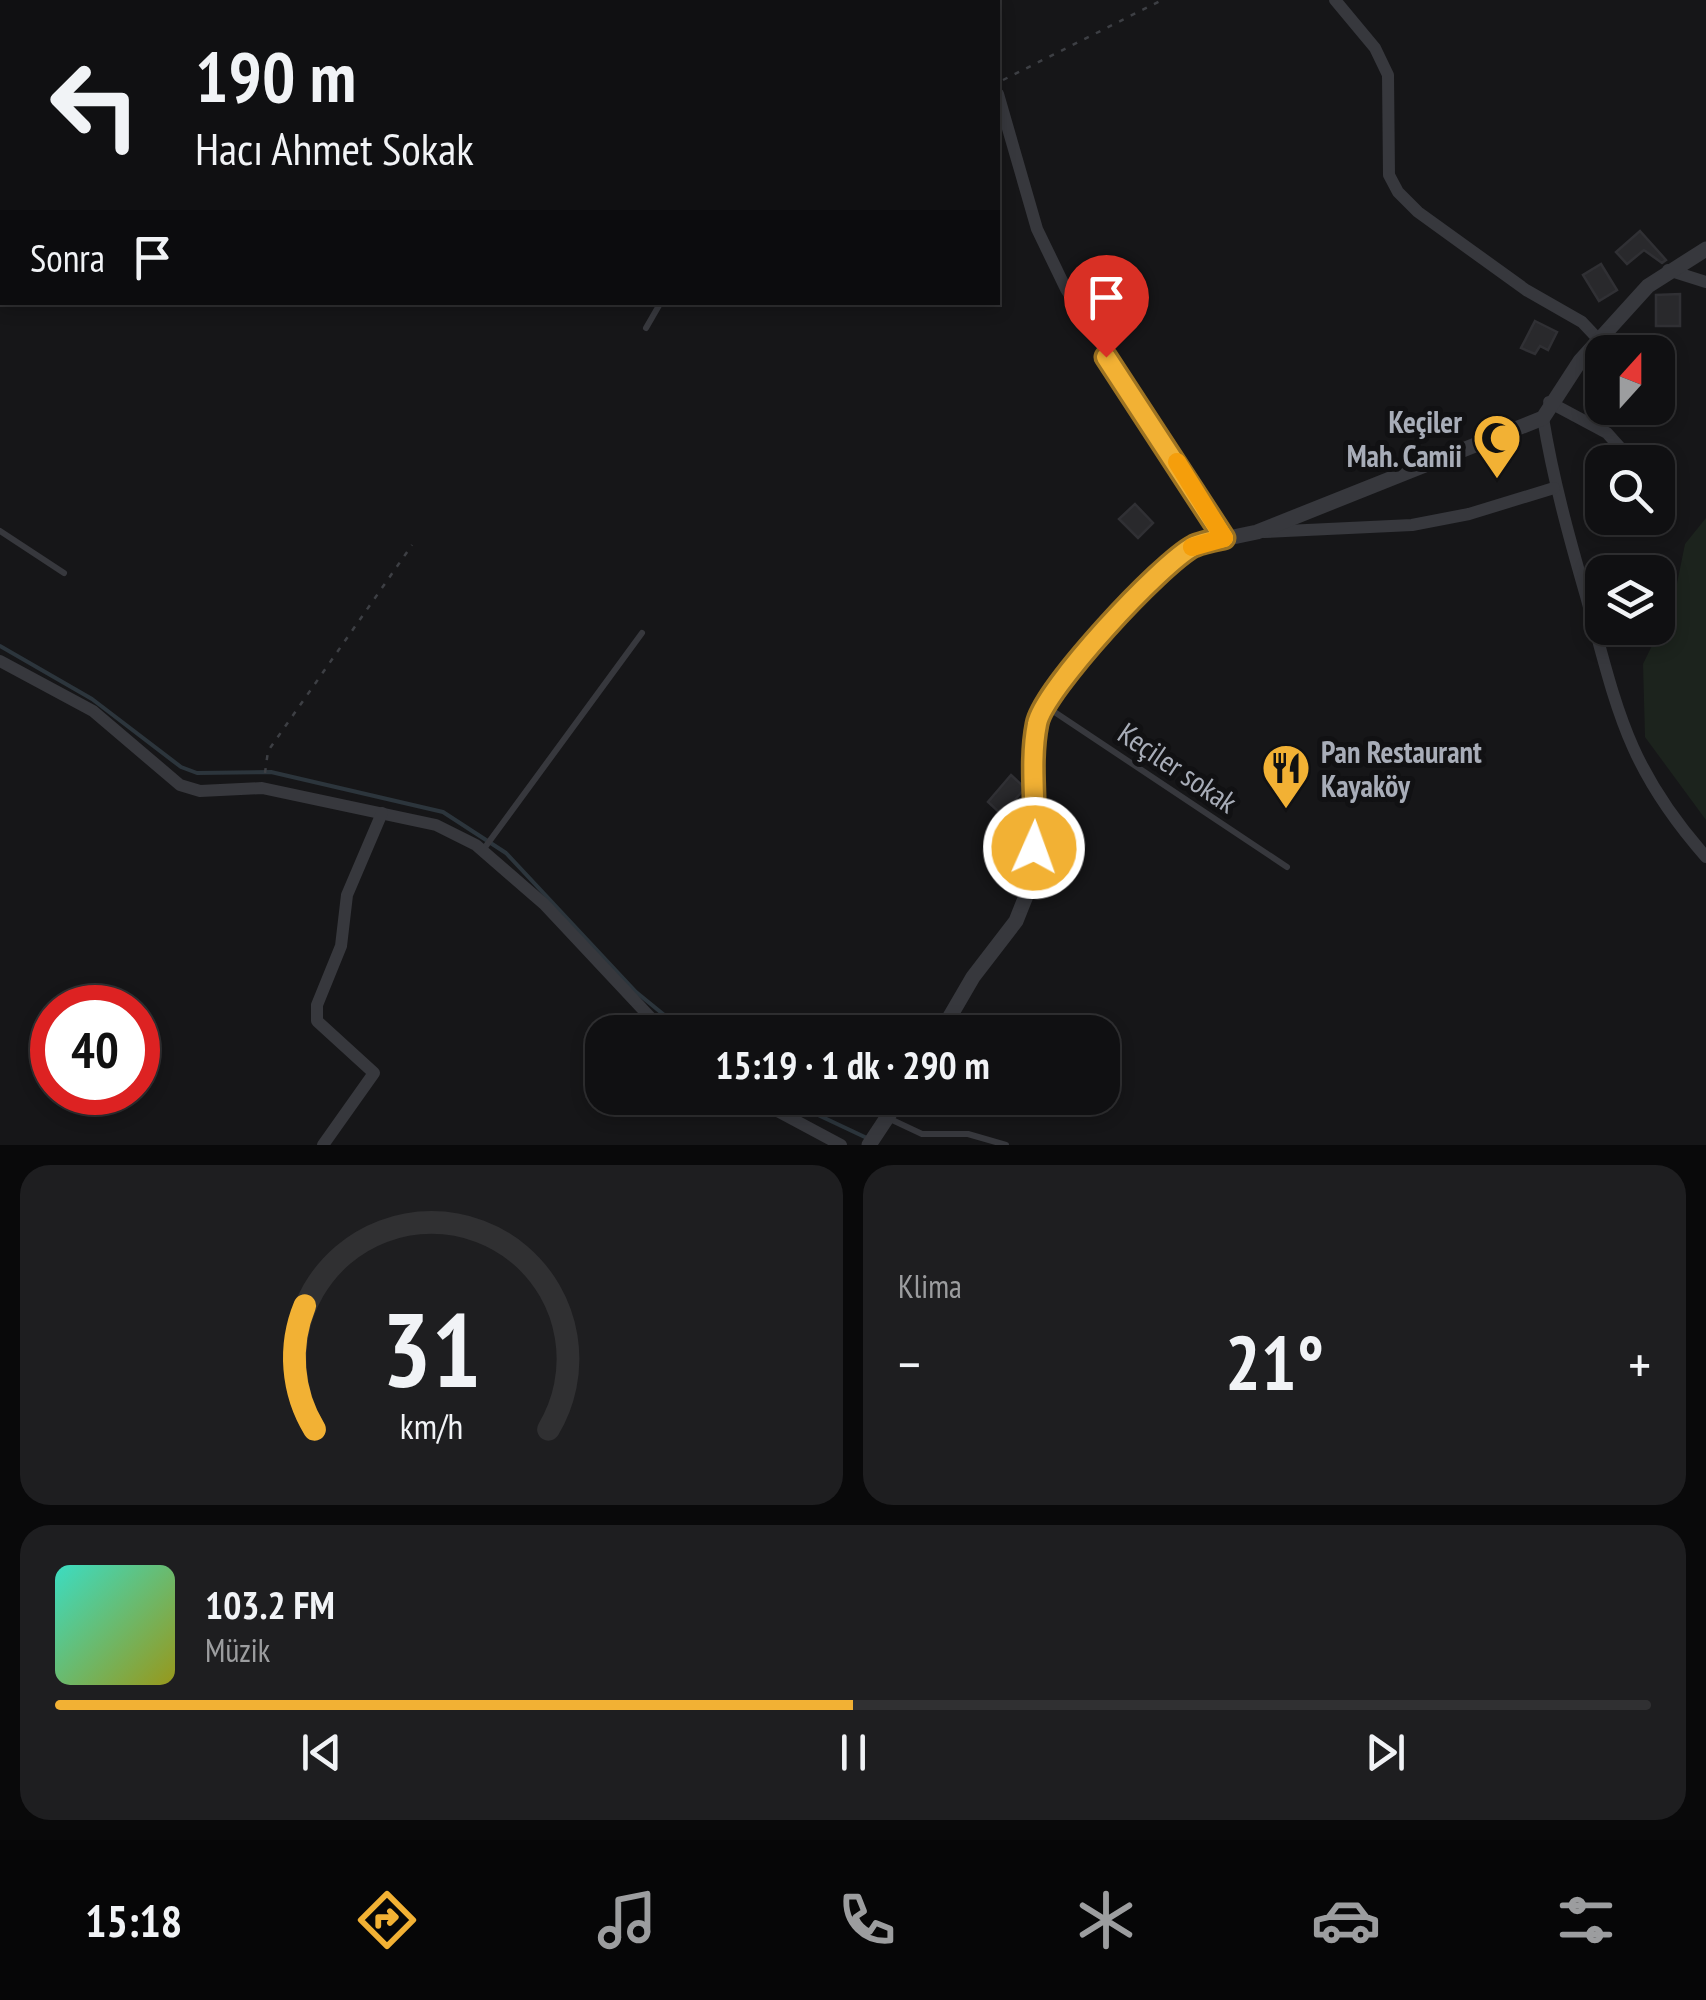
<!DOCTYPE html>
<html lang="tr">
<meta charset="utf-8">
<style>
body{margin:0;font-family:"PT Sans Narrow",sans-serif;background:#1e1e20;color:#f1f3f6;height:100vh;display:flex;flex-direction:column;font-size:38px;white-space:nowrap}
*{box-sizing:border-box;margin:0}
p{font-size:32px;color:#9c9d9f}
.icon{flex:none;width:55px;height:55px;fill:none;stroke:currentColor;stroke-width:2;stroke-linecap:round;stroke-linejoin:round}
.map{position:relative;height:1145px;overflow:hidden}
.side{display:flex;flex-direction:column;gap:20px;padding:20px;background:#09090a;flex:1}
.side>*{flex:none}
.banner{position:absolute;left:0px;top:0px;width:1000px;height:305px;box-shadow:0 5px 15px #0003,0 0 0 2px #303032;background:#101012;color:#f1f3f6;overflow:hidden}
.needle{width:65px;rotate:21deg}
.fabs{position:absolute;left:1585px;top:335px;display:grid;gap:20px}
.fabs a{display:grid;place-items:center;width:90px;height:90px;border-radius:20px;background:#101012;box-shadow:0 5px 15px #0003,0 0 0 2px #303032;font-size:50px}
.speed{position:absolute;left:30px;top:985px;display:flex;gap:20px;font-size:50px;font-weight:700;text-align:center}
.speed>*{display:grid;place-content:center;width:130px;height:130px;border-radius:50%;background:#101012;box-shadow:0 5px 15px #0003,0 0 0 2px #303032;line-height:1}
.speed .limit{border:15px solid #d22;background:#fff;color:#111}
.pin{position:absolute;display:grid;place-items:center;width:85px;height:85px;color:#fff;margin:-102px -42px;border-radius:50% 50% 50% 0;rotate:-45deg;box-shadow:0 0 10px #0007}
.pin .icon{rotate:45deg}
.me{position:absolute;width:110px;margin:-55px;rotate:2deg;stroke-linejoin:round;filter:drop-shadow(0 0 8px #0008)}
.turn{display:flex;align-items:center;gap:35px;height:210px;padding:0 30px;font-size:45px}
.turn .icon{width:130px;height:130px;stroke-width:2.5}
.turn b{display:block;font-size:70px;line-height:85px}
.then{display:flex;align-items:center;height:95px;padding:0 30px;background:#0003;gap:20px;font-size:38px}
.big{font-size:75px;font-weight:700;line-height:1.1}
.side .card{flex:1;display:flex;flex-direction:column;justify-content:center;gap:15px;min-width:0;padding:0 35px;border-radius:30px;background:#1e1e20}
.side .dial{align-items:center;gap:0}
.dial svg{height:260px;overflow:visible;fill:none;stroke:#303032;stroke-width:7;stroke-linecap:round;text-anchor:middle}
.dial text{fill:#f1f3f6;stroke:none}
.song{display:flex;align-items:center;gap:30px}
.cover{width:120px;height:120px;border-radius:15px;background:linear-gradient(135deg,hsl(170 70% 55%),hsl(60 70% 35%))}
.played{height:10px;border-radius:5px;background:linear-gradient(90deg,#f2b134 50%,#303032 50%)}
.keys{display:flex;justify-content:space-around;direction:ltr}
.heat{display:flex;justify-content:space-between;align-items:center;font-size:55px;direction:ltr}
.side .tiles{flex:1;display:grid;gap:20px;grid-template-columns:1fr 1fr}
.card:last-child{grid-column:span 2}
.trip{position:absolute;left:585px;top:1015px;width:535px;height:100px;border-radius:30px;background:#101012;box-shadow:0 5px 15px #0003,0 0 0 2px #303032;font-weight:700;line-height:100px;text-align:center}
.dock{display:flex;height:160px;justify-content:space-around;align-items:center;background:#060607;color:#9c9d9f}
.dock .icon{width:70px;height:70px}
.dock .on{color:#f2b134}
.dock b{font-size:45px;color:#f1f3f6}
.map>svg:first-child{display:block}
.green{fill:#1c231d}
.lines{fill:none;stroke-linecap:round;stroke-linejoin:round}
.stream{stroke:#2c353c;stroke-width:4}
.building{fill:#29292c;stroke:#303034;stroke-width:2.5}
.path{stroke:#3d3f44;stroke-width:2.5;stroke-dasharray:5 8;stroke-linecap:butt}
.service{stroke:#37383d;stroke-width:6}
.minor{stroke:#37383d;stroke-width:12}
.tertiary{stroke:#37383d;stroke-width:15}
.route-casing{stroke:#9d7322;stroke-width:25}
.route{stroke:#f2b134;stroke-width:18}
.slow{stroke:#f59e0b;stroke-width:18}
.labels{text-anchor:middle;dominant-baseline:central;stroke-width:10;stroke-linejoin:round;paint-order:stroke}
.poi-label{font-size:30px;font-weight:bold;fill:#a8adb8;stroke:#111113;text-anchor:end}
.street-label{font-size:30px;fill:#a8adb8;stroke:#111113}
</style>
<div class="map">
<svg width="1706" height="1145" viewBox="0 0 1706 1145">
<rect width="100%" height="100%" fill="#161618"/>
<!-- green -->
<polygon class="green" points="1706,518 1706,820 1645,737 1643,664 1673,603 1685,544"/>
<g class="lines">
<!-- stream -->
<g class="stream">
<polyline points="0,646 92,699 181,767 197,773 271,772 443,812 506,853 636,992 685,1032"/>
<polyline points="782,1098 869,1139"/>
</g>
</g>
<!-- building -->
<g class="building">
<polygon points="1640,231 1666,260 1662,263 1644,250 1627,264 1616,252"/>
<polygon points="1601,264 1617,290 1599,301 1583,275"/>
<polygon points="1680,294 1680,326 1656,326 1656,295"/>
<polygon points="1535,321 1557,332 1548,350 1540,346 1535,354 1521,348"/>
<polygon points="1135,504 1153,523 1138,538 1119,519"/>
<polygon points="1011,775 1025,788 1002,815 988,802"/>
</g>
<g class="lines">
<!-- path -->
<g class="path">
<polyline points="1003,80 1162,0"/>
<polyline points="265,773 268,751 412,545"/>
</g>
<!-- service -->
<g class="service">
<polyline points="508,0 511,2"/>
<polyline points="0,240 2,239"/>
<polyline points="646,328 661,302"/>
<polyline points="0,531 64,573"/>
<polyline points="1047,707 1287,867"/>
<polyline points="483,850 642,633"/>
<polyline points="888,1118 922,1134 968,1134 1006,1145"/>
</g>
<!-- minor -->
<g class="minor">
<polyline points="951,0 951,2"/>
<polyline points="1335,0 1375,48 1388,75 1389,175 1398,192 1418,212 1526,290 1582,322 1599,340"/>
<polyline points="998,94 1037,229 1066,289 1224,537"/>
<polyline points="1668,270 1706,282"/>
<polyline points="1549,402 1607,433 1633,462"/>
<path d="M1543 418C1553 479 1569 537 1586 596 1617 708 1626 766 1706 857"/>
<polyline points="1264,532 1412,525 1469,514 1554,488"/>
<polyline points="0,661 93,711 180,785 200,791 262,788 436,825 476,845 544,904 664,1032"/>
<polyline points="753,1098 841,1145"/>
<polyline points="323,1145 374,1073 317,1021 317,1005 341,946 347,895 382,813"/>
</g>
<!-- tertiary -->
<g class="tertiary">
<polyline points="941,1032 973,977 1016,921 1026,896 1037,810 1034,746 1042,710 1136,596 1195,545 1257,532 1543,418 1580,361 1648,286 1706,249"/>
<polyline points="869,1145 900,1098"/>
</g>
</g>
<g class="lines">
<!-- route casing -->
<g class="route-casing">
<path id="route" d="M1034 848C1037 807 1029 764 1037 724 1043 690 1161 563 1194 546 1203 542 1214 540 1224 538L1106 357"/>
</g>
<!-- route -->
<use href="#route" class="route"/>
<!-- slow -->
<polyline class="slow" points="1177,462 1224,538 1192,547"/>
</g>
<!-- icons -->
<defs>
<g id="mosque-pin" transform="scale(2.5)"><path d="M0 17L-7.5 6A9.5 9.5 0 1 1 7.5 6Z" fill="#f2b134" stroke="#111113"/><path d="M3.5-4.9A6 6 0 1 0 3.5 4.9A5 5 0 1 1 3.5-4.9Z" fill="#111"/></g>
<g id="restaurant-pin" transform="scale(2.5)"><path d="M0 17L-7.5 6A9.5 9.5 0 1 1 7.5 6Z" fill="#f2b134" stroke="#111113"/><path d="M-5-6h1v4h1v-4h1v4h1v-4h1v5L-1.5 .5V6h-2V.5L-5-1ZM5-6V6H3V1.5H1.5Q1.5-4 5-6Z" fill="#111"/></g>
</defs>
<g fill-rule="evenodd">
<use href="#mosque-pin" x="1497" y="438"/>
<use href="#restaurant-pin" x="1286" y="768"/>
</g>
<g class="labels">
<!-- poi labels -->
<g class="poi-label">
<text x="1462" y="421">Keçiler<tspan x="1462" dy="34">Mah. Camii</tspan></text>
<text x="1321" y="751" text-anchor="start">Pan Restaurant<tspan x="1321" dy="34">Kayaköy</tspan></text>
</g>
<!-- street labels -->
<g class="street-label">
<text transform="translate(1178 767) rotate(34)">Keçiler sokak</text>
</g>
</g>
</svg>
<div class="fabs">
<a><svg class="needle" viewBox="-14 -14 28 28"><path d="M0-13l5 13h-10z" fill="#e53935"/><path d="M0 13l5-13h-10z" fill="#9c9d9f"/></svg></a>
<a><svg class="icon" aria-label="search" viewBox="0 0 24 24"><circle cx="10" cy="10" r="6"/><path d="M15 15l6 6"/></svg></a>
<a><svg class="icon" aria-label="layers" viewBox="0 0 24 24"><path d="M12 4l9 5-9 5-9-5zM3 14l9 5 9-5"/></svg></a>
</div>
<div class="speed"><div class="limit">40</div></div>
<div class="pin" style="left:1106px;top:357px;background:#d93025"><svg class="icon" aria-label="arrive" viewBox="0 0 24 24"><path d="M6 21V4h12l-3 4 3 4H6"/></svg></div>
<svg class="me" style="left:1034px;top:848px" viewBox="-20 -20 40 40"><circle r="17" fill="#f2b134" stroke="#fff" stroke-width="3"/><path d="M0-11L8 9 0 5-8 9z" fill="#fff"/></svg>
<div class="trip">15:19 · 1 dk · 290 m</div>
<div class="banner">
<div class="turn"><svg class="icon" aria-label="left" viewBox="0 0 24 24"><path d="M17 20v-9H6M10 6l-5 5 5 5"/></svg><div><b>190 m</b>Hacı Ahmet Sokak</div></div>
<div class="then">Sonra<svg class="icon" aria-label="arrive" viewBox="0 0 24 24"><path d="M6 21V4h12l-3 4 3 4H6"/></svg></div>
</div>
</div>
<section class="side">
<div class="tiles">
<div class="card dial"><svg viewBox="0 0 100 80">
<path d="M14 69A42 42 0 1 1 86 69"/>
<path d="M14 69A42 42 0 0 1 11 31" stroke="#f2b134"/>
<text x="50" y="56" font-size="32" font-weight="700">31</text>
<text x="50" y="72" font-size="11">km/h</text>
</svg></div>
<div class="card"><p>Klima</p>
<div class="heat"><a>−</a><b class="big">21°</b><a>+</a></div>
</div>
<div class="card">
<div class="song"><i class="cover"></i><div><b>103.2 FM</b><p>Müzik</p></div></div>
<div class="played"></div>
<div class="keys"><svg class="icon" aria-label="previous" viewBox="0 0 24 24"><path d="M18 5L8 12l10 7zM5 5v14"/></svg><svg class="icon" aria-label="pause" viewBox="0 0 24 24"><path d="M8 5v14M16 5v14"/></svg><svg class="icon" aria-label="next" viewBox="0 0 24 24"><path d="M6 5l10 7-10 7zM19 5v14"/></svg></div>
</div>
</div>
</section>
<nav class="dock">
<b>15:18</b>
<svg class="icon on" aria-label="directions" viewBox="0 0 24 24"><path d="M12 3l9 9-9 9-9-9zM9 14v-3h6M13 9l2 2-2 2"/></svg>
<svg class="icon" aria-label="music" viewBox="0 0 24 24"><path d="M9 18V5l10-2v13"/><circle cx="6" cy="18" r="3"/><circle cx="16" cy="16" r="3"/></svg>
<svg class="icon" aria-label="phone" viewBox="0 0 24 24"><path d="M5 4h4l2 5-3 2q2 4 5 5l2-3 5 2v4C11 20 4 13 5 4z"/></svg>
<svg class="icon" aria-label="climate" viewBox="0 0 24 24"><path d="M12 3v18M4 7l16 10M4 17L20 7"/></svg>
<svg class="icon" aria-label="car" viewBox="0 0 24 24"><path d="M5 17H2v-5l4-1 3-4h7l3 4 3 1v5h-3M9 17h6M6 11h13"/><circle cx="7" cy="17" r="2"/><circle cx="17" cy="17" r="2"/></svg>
<svg class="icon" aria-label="filters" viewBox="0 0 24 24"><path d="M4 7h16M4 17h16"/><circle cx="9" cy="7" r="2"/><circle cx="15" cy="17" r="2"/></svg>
</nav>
